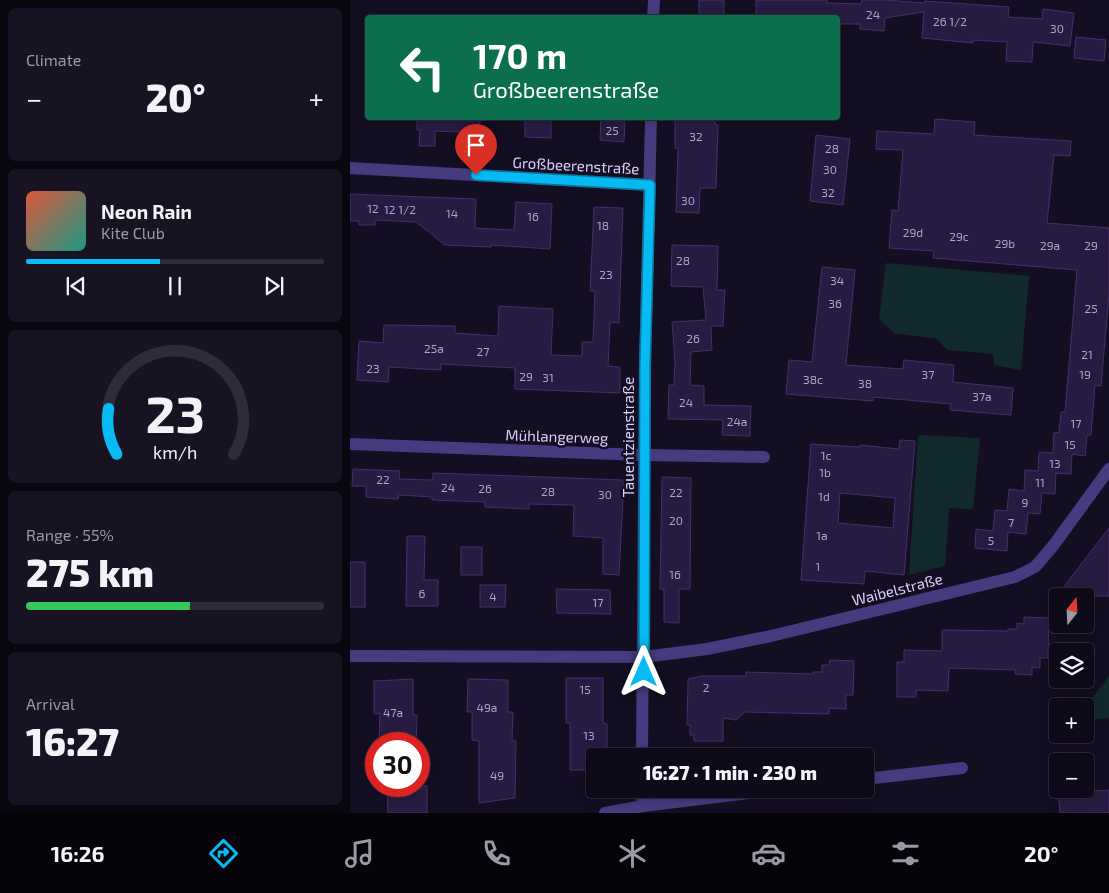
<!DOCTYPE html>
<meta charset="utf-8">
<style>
body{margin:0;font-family:"Exo 2",sans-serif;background:#181323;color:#f1f3f6;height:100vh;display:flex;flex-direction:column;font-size:19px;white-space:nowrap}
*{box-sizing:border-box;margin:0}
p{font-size:16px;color:#9b9aa2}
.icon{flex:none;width:28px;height:28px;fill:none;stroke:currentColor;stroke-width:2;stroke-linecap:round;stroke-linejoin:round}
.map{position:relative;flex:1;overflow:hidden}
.drawer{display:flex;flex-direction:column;gap:8px;padding:8px;background:#08060e;width:350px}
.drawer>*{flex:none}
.top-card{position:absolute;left:15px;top:15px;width:475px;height:105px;border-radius:5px;box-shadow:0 2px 12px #0003,0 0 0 1px #2f2b39;background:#0b6e4f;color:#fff;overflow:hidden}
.needle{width:32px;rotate:18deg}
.tools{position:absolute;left:699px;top:588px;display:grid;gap:10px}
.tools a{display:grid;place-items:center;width:45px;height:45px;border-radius:5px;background:#0f0a1a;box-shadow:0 2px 12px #0003,0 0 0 1px #2f2b39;font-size:25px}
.speed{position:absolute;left:15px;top:732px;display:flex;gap:10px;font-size:25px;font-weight:700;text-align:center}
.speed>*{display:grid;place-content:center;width:65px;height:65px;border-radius:50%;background:#0f0a1a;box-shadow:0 2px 12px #0003,0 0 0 1px #2f2b39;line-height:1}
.speed .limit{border:8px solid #d22;background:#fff;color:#111}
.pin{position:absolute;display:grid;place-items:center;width:42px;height:42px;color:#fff;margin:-51px -21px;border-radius:50% 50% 50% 0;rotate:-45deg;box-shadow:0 0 5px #0007}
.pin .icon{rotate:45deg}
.me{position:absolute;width:55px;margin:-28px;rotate:0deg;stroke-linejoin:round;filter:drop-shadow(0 0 4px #0008)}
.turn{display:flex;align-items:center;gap:18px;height:105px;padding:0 25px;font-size:22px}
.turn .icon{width:65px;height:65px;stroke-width:2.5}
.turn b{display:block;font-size:35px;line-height:42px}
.big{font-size:38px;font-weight:800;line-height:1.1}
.drawer .tile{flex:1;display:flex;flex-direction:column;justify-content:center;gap:8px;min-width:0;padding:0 18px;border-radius:8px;background:#181323}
.drawer .dial{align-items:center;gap:0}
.dial svg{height:130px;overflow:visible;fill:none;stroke:#2f2b39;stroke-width:7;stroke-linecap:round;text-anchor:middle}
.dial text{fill:#f1f3f6;stroke:none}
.song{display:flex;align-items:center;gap:15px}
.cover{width:60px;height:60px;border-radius:8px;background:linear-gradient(135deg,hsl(10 70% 55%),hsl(170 70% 35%))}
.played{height:5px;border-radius:2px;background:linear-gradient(90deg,#07baf3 45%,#2f2b39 45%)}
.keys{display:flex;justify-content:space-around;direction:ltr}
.heat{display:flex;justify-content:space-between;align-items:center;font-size:28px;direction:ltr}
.charge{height:8px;border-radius:4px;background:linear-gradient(90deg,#34c759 55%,#2f2b39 0)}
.trip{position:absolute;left:236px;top:748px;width:288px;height:50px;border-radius:5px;background:#0f0a1a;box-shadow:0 2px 12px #0003,0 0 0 1px #2f2b39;font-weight:800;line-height:50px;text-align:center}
.tabs{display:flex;height:80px;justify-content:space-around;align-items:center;background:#06040a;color:#9b9aa2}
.tabs .icon{width:35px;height:35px}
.tabs .active{color:#07baf3}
.tabs b{font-size:22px;color:#f1f3f6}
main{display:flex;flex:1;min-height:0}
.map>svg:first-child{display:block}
.green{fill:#11292c}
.building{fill:#281b42;stroke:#432e6d;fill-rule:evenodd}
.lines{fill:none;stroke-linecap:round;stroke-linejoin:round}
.street{stroke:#473b7f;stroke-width:12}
.route-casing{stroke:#05799e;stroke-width:12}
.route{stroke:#07baf3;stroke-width:9}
.labels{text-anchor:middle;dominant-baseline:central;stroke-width:5;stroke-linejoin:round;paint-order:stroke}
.number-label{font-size:12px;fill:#afa3cf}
.street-label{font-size:15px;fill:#dcd0fe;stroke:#140e22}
</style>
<main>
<section class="drawer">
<div class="tile"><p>Climate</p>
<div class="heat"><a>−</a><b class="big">20°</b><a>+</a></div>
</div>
<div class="tile">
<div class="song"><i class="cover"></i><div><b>Neon Rain</b><p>Kite Club</p></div></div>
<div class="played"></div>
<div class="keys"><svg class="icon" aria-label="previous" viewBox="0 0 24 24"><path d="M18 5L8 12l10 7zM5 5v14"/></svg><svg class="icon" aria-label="pause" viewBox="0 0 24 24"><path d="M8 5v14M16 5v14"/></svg><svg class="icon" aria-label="next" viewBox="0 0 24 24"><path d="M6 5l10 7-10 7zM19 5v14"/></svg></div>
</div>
<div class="tile dial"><svg viewBox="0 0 100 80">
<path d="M14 69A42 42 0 1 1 86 69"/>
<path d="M14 69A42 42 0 0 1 9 41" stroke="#07baf3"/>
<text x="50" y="56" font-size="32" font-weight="700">23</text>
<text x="50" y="72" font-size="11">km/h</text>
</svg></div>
<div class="tile"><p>Range · 55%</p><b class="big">275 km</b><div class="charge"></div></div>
<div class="tile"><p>Arrival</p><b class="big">16:27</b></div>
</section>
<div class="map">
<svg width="759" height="813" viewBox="0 0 759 813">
<rect width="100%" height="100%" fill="#140e22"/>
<!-- green -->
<g class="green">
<polygon points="536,263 679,276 671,370 644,365 643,354 597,350 587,339 544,333 529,319"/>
<polygon points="568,435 630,438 623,509 599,508 595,566 559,575"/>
<polygon points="759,676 759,718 735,720 735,707"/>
</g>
<!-- building -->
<g class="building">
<rect x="349" y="0" width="25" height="18"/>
<polygon points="406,0 477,0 477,3 511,4 512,0 535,0 575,3 575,1 659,7 658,17 692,19 693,9 724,13 720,46 683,42 682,62 656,61 657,42 623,40 623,43 572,38 574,12 535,18 534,31 510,29 510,24 488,24 488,18 406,15"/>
<polygon points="726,37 756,40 754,61 724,58"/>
<polygon points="67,118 130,118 129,133 85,131 85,146 69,146 70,130 67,130"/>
<polygon points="175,118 201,118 201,138 175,137"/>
<polygon points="251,118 272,118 272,119 275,119 274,142 250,140"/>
<polygon points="325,119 365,120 365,125 368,125 366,188 350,188 349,213 326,212 328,148 325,148"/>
<polygon points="585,119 625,122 624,135 721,141 720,156 704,155 697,223 759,228 759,294 751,386 745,385 741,435 737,435 735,456 722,454 721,474 706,473 705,494 692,493 690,514 678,513 676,534 658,532 657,551 625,548 626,529 643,531 645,510 657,511 659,489 674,491 675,470 688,471 689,452 703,453 704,432 709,433 711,412 715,412 727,270 583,258 584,251 539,248 542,210 548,211 553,150 526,149 527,131 584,134"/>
<polygon points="466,135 500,139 493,205 460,201"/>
<polygon points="0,194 126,199 125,228 142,229 164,230 166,202 202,204 200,249 141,245 141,247 95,245 66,222 25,220 25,225 9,225 9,221 0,221"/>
<polygon points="244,207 273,208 269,323 260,322 258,366 270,367 270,393 165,389 165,368 91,364 91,370 39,367 38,382 7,380 9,341 33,343 34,325 105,326 105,333 148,336 149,306 203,309 201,355 232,356 232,342 243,342 245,291 240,291"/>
<polygon points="322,245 368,246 367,290 375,290 373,326 361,326 362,350 341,352 340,385 354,386 354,405 401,406 400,436 372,435 373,420 318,419 319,385 324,385 325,361 322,322 356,320 353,287 321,286"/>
<polygon points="472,267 505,270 496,365 553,369 554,360 604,365 603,382 663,388 661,415 600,410 601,404 523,397 523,401 436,394 439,360 462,362"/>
<path d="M550 440 565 441 554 575 515 571 514 584 451 580 461 444 510 447V445L549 449ZM490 493 545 498 543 528 488 523Z"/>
<polygon points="3,469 50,471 49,479 83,480 83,473 274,480 269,575 253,574 253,538 223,536 224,505 179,504 179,509 135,507 135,502 82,500 82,497 49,495 48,499 16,497 16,486 2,486"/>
<polygon points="312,477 341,478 340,589 329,589 329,623 314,622 314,589 310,589"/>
<polygon points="759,528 759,596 721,596 712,589"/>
<polygon points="57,536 75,536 74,580 88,580 88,606 56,606"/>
<rect x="111" y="547" width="21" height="28"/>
<rect x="0" y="562" width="15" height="45"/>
<polygon points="130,585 156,585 155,607 130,607"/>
<polygon points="206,589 260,590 261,614 207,613"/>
<polygon points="674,617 699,618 698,658 690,658 690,668 682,667 682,675 665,674 666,670 599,668 598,691 566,690 566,697 547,697 547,662 554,662 554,650 592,651 592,630 658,631 658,629 667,629 667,623 674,624"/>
<polygon points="480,660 504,661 503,695 496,695 496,709 479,708 479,714 395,712 386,720 373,718 373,741 344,741 344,735 340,735 340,725 337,725 338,679 351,676 396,676 396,672 463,674 463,672 472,672 472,665 479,665"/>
<polygon points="216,678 253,678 253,723 257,724 257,756 245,756 245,770 220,770 220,723 216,723"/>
<polygon points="63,679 63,715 67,715 66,744 29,742 30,713 24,714 24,681"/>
<polygon points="118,679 158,680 158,712 163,712 162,741 166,741 165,798 129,803 129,741 122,740 122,712 117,712"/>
<polygon points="37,786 77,786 77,813 38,813"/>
<polygon points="759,790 759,813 710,813 708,793"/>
</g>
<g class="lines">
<!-- street -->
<g class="street">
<polyline points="303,18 304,0"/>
<polyline points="0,168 300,185"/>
<polyline points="0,444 293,455 414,457"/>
<polyline points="0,656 294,657 357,649 421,636 665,577 685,567 703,546 759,469"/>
<polyline points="292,756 295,365 301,118"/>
<polyline points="515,779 612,768"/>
<polyline points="292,789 293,806"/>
<polyline points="255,813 293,806 432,789"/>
</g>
</g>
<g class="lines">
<!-- route casing -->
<g class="route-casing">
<polyline id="route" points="126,175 300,185 295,365 294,672"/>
</g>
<!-- route -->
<use href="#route" class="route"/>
</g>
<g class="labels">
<!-- number labels -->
<g class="number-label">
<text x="523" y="14">24</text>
<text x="600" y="21">26 1/2</text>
<text x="707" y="28">30</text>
<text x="262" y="130">25</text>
<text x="346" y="136">32</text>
<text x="482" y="148">28</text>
<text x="480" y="169">30</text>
<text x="478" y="192">32</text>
<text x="338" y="200">30</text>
<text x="23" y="208">12</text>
<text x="50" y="209">12 1/2</text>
<text x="102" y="213">14</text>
<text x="183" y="216">16</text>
<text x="253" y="225">18</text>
<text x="563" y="232">29d</text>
<text x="609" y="236">29c</text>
<text x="655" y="243">29b</text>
<text x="700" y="245">29a</text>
<text x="741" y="245">29</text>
<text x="333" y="260">28</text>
<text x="256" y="274">23</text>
<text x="487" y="280">34</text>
<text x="485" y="303">36</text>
<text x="741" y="308">25</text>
<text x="343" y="338">26</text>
<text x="84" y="348">25a</text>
<text x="133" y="351">27</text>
<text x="737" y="354">21</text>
<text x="23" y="368">23</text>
<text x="578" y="374">37</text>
<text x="735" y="374">19</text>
<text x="176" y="376">29</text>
<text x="198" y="377">31</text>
<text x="463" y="379">38c</text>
<text x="515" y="383">38</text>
<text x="632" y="396">37a</text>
<text x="336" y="402">24</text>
<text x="387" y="421">24a</text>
<text x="726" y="423">17</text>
<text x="720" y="444">15</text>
<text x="476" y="455">1c</text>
<text x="705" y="463">13</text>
<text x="475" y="472">1b</text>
<text x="33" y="479">22</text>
<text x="690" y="482">11</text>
<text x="98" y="487">24</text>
<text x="135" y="488">26</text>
<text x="198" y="491">28</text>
<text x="326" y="492">22</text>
<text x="255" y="494">30</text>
<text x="474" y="496">1d</text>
<text x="675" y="502">9</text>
<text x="326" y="520">20</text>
<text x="661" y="522">7</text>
<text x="472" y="535">1a</text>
<text x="641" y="540">5</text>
<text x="468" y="566">1</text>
<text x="325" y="574">16</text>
<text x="72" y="593">6</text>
<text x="143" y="596">4</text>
<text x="248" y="602">17</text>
<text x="356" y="687">2</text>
<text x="235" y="689">15</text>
<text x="137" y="707">49a</text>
<text x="43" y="712">47a</text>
<text x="239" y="735">13</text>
<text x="147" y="775">49</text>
</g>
<!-- street labels -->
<g class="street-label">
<text transform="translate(226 165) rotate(3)">Großbeerenstraße</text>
<text transform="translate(207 436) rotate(2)">Mühlangerweg</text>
<text transform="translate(278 437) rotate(-90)">Tauentzienstraße</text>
<text transform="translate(547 589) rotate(-14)">Waibelstraße</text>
</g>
</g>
</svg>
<div class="tools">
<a><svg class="needle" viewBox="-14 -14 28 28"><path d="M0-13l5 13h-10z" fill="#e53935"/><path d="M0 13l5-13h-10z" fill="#9b9aa2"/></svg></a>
<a><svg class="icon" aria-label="layers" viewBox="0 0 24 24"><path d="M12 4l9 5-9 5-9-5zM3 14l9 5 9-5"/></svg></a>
<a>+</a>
<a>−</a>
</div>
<div class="speed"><div class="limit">30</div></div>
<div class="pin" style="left:126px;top:175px;background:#d93025"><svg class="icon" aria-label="arrive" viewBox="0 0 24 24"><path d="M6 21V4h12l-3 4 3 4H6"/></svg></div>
<svg class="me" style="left:294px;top:672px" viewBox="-20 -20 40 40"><path d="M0-17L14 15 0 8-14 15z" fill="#07baf3" stroke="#fff" stroke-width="4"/></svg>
<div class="trip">16:27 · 1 min · 230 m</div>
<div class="top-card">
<div class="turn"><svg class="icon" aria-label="left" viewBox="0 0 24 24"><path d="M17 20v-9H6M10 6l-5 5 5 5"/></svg><div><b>170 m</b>Großbeerenstraße</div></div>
</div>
</div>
</main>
<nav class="tabs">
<b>16:26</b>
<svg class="icon active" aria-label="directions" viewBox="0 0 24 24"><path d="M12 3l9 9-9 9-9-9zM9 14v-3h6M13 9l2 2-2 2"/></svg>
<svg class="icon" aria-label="music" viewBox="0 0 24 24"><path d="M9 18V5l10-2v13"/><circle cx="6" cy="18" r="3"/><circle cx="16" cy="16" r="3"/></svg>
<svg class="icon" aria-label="phone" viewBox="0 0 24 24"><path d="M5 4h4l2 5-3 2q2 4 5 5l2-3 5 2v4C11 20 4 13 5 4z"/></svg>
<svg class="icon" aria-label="climate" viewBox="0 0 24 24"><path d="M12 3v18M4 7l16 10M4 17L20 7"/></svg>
<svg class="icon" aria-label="car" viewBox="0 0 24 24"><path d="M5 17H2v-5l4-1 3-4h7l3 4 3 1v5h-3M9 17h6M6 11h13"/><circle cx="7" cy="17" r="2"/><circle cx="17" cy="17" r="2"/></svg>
<svg class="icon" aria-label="filters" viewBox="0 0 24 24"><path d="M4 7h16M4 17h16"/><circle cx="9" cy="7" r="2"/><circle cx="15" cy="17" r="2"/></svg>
<b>20°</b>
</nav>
